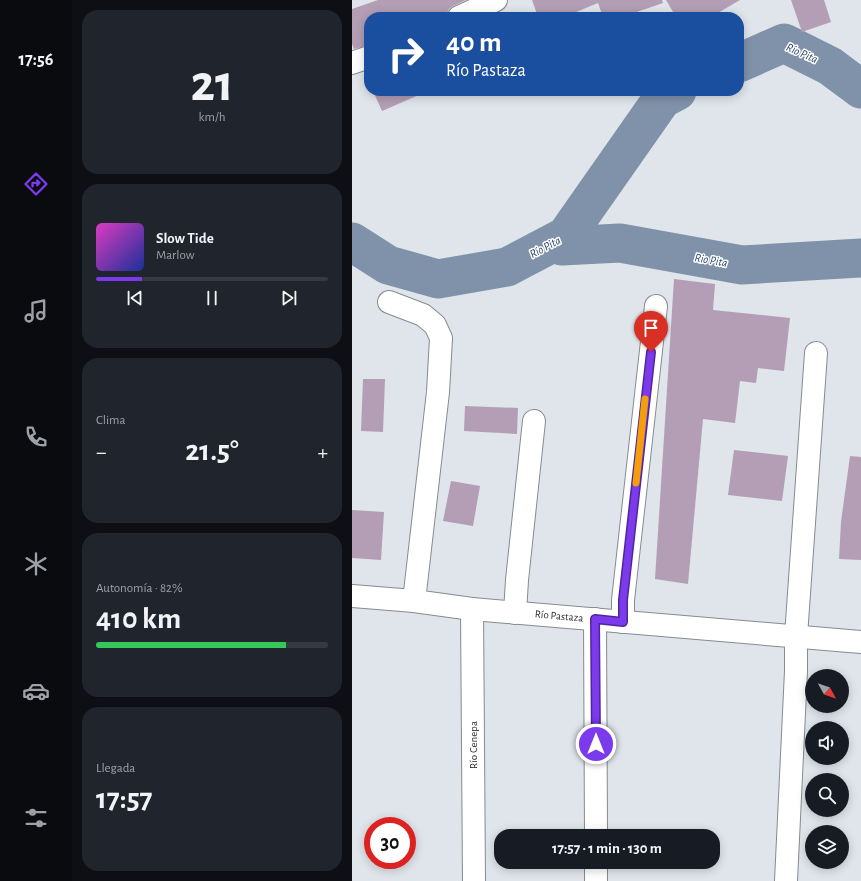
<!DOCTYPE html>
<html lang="es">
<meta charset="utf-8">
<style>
body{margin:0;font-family:"Alegreya Sans",sans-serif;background:#20242c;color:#f1f3f6;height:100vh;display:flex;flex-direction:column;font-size:15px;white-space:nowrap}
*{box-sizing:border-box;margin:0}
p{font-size:13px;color:#9ea1a6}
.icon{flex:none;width:22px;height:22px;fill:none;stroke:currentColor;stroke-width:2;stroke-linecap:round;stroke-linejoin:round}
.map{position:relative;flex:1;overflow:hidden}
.drawer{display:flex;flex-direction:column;gap:10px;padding:10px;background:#0d0f14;width:280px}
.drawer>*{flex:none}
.banner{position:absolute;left:12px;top:12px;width:380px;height:84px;border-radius:16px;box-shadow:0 2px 10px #0003;background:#1a4fa0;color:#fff;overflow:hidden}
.needle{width:26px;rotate:130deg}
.buttons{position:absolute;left:453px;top:669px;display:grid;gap:8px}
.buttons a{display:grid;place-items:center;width:44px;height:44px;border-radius:50%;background:#171b24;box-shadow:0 2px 10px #0003;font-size:20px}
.speed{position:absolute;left:12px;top:817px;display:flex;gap:8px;font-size:20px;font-weight:700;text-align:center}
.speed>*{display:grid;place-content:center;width:52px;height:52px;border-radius:50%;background:#171b24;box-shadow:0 2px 10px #0003;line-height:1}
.speed .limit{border:6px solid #d22;background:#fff;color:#111}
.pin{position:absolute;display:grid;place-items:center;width:34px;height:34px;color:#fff;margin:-41px -17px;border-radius:50% 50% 50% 0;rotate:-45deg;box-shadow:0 0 4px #0007}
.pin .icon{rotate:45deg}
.me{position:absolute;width:44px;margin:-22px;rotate:0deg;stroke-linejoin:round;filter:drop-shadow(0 0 3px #0008)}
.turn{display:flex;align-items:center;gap:14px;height:84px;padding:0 16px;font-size:18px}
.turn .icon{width:52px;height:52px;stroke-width:2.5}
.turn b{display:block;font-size:28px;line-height:34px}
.big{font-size:30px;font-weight:700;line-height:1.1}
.drawer .tile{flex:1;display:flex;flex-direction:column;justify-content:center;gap:6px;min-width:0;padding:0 14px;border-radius:16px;background:#20242c}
.drawer .dial{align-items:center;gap:0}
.dial b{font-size:52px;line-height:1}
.song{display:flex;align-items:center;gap:12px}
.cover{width:48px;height:48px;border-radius:6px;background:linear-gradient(135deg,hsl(310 70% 55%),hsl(230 70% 35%))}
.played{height:4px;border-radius:2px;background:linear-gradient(90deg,#7c3aed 20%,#363941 20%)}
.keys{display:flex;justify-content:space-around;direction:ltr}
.heat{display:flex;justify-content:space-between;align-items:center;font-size:22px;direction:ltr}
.charge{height:6px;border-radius:3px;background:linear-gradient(90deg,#34c759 82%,#363941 0)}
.trip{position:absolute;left:142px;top:829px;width:226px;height:40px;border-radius:16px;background:#171b24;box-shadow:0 2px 10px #0003;font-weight:700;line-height:40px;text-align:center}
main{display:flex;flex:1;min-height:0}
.menu{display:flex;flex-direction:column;width:72px;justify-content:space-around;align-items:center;background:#090b0e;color:#9ea1a6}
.menu .icon{width:28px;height:28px}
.menu .selected{color:#7c3aed}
.menu b{font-size:18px;color:#f1f3f6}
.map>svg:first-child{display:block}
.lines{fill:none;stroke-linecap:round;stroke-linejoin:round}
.river{stroke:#8092aa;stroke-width:39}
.building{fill:#b39eb5}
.minor-casing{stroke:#858b8f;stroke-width:24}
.minor{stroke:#fff;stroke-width:22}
.route-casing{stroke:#51269a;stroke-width:10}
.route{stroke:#7c3aed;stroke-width:7}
.slow{stroke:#f59e0b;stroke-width:7}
.labels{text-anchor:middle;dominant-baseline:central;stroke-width:3;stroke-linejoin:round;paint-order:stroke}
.street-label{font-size:11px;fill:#2e3032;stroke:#fff}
.water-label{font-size:12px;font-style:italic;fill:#2c486d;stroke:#fff}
</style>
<main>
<nav class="menu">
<b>17:56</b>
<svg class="icon selected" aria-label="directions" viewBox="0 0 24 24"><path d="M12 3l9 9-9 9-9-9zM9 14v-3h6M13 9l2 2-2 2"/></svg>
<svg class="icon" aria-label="music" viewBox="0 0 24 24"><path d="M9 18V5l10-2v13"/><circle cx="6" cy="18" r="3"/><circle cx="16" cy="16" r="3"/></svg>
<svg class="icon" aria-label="phone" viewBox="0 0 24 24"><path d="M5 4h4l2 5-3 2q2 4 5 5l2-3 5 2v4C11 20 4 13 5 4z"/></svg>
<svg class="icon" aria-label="climate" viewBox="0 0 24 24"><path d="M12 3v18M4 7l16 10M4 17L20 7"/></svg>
<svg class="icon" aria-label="car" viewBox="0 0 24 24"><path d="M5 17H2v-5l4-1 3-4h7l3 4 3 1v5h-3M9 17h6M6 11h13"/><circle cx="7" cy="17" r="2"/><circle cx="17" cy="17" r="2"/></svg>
<svg class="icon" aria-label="filters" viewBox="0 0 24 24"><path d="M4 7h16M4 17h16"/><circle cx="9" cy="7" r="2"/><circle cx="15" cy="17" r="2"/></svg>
</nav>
<section class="drawer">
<div class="tile dial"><b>21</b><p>km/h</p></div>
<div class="tile">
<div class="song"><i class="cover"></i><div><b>Slow Tide</b><p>Marlow</p></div></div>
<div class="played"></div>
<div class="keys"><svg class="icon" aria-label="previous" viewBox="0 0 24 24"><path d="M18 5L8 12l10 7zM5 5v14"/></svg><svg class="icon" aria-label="pause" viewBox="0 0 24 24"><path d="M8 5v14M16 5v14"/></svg><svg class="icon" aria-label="next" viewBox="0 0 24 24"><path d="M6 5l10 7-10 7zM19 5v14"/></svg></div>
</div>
<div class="tile"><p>Clima</p>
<div class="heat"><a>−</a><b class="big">21.5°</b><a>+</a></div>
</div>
<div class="tile"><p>Autonomía · 82%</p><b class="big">410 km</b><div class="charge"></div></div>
<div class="tile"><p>Llegada</p><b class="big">17:57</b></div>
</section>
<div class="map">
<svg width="509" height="881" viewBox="0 0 509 881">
<rect width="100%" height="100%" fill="#dfe5ea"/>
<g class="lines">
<!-- river -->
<g class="river">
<polyline points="387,63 432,43 478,66 509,89"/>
<polyline points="0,242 36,265 86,279 155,267 214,236 310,99 325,91"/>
<polyline points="210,246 268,243 390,265 509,258"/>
</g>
</g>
<!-- building -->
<g class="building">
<polygon points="26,0 114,0 101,6 97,9 95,13 85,17 17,17 17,45 2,49 0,44 0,9"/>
<polygon points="180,0 310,0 311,3 270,17 251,17 246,3 212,17 186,17"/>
<polygon points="314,0 388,0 359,17 324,17"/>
<polygon points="439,0 472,0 479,22 450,32"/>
<polygon points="21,91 76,91 30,111"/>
<polygon points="322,279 363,284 361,310 438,318 432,371 406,368 404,383 388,381 383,423 351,419 336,584 303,579"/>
<polygon points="11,379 33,379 31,432 9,431"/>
<polygon points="113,406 166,408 165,434 112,431"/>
<polygon points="382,450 436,456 430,501 376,495"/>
<polygon points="498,456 509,457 509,560 487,559 489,522"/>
<polygon points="99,481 128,486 121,526 91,521"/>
<polygon points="0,510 32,512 29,560 0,558"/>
</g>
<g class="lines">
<!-- minor casing -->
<g class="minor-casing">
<g id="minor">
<polyline points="107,17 144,0"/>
<polyline points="0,63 17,57"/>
<polyline points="37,302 71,315 83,325 89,338 86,392 62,601"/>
<polyline points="0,596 62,601 120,609 509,642"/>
<polyline points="120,609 122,881"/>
<polyline points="163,613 165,580 182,421"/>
<polyline points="243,619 244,836"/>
<polyline points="271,622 271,600 304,306"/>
<polyline points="244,881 244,862"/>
<polyline points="434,881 444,671 444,636 464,353"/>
</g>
</g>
<!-- minor -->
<use href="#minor" class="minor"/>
</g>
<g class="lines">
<!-- route casing -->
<g class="route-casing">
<polyline id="route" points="244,744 243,619 271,622 271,600 299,352"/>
</g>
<!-- route -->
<use href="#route" class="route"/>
<!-- slow -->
<polyline class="slow" points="284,483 293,399"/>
</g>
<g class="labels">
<!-- street labels -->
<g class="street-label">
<text transform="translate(207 616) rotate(5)">Río Pastaza</text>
<text transform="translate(121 745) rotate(-90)">Río Cenepa</text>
</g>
<!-- water labels -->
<g class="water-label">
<text transform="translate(450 53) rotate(24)">Río Pita</text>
<text transform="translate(193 247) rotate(-28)">Río Pita</text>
<text transform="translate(359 260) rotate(10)">Rio Pita</text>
</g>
</g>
</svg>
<div class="buttons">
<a><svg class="needle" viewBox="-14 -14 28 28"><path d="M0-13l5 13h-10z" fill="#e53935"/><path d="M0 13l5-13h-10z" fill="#9ea1a6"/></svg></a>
<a><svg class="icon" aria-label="sound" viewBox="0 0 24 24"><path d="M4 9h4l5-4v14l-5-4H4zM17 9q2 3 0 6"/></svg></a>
<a><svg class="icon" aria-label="search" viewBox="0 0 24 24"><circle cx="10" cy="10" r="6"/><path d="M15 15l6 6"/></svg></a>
<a><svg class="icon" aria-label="layers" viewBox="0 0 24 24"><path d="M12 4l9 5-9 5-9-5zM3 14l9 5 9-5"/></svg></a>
</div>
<div class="speed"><div class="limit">30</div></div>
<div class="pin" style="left:299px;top:352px;background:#d93025"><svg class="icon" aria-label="arrive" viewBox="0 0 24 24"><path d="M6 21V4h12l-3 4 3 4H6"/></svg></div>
<svg class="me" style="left:244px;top:744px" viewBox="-20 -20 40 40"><circle r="17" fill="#7c3aed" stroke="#fff" stroke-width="3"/><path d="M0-11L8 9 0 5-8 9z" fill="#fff"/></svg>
<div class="trip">17:57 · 1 min · 130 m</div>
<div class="banner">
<div class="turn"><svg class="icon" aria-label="right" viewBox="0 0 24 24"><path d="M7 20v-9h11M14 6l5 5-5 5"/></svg><div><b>40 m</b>Río Pastaza</div></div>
</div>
</div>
</main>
